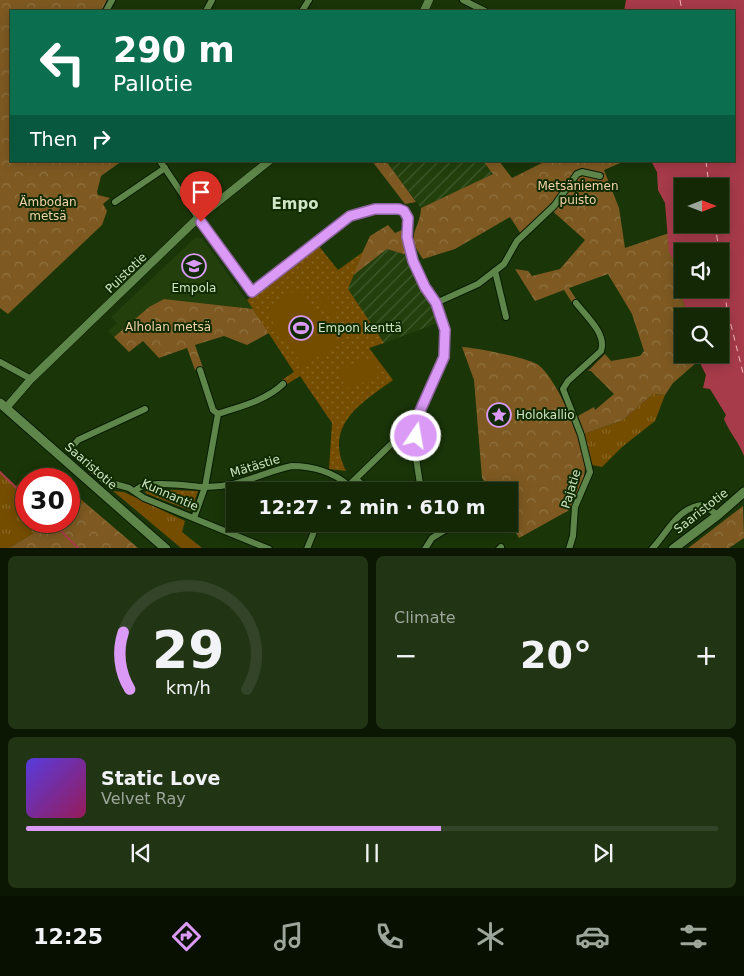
<!DOCTYPE html>
<meta charset="utf-8">
<style>
body{margin:0;font-family:"DejaVu Sans",sans-serif;background:#213414;color:#f1f3f6;height:100vh;display:flex;flex-direction:column;font-size:19px;white-space:nowrap}
*{box-sizing:border-box;margin:0}
p{font-size:16px;color:#9da69b}
.icon{flex:none;width:28px;height:28px;fill:none;stroke:currentColor;stroke-width:2;stroke-linecap:round;stroke-linejoin:round}
.map{position:relative;height:548px;overflow:hidden}
.side{display:flex;flex-direction:column;gap:8px;padding:8px;background:#0b1603;flex:1}
.side>*{flex:none}
.top-card{position:absolute;left:10px;top:10px;width:725px;height:152px;border-radius:0px;box-shadow:0 2px 12px #0003,0 0 0 1px #334428;background:#0b6e4f;color:#fff;overflow:hidden}
.needle{width:32px;rotate:90deg}
.buttons{position:absolute;left:674px;top:178px;display:grid;gap:10px}
.buttons a{display:grid;place-items:center;width:55px;height:55px;border-radius:0px;background:#142806;box-shadow:0 2px 12px #0003,0 0 0 1px #334428;font-size:25px}
.speed{position:absolute;left:15px;top:468px;display:flex;gap:10px;font-size:25px;font-weight:700;text-align:center}
.speed>*{display:grid;place-content:center;width:65px;height:65px;border-radius:50%;background:#142806;box-shadow:0 2px 12px #0003,0 0 0 1px #334428;line-height:1}
.speed .limit{border:8px solid #d22;background:#fff;color:#111}
.pin{position:absolute;display:grid;place-items:center;width:42px;height:42px;color:#fff;margin:-51px -21px;border-radius:50% 50% 50% 0;rotate:-45deg;box-shadow:0 0 5px #0007}
.pin .icon{rotate:45deg}
.me{position:absolute;width:55px;margin:-28px;rotate:12deg;stroke-linejoin:round;filter:drop-shadow(0 0 4px #0008)}
.turn{display:flex;align-items:center;gap:18px;height:105px;padding:0 20px;font-size:22px}
.turn .icon{width:65px;height:65px;stroke-width:2.5}
.turn b{display:block;font-size:35px;line-height:42px}
.then{display:flex;align-items:center;height:48px;padding:0 20px;background:#0003;gap:10px;font-size:19px}
.big{font-size:38px;font-weight:600;line-height:1.1}
.side .tile{flex:1;display:flex;flex-direction:column;justify-content:center;gap:8px;min-width:0;padding:0 18px;border-radius:8px;background:#213414}
.side .dial{align-items:center;gap:0}
.dial svg{height:130px;overflow:visible;fill:none;stroke:#334428;stroke-width:7;stroke-linecap:round;text-anchor:middle}
.dial text{fill:#f1f3f6;stroke:none}
.song{display:flex;align-items:center;gap:15px}
.cover{width:60px;height:60px;border-radius:8px;background:linear-gradient(135deg,hsl(250 70% 55%),hsl(330 70% 35%))}
.played{height:5px;border-radius:2px;background:linear-gradient(90deg,#da9af6 60%,#334428 60%)}
.keys{display:flex;justify-content:space-around;direction:ltr}
.heat{display:flex;justify-content:space-between;align-items:center;font-size:28px;direction:ltr}
.side .tiles{flex:1;display:grid;gap:8px;grid-template-columns:1fr 1fr}
.tile:last-child{grid-column:span 2}
.trip{position:absolute;left:226px;top:482px;width:292px;height:50px;border-radius:0px;background:#142806;box-shadow:0 2px 12px #0003,0 0 0 1px #334428;font-weight:600;line-height:50px;text-align:center}
.dock{display:flex;height:80px;justify-content:space-around;align-items:center;background:#081002;color:#9da69b}
.dock .icon{width:35px;height:35px}
.dock .on{color:#da9af6}
.dock b{font-size:22px;color:#f1f3f6}
.map>svg:first-child{display:block}
.built{fill:#223f0c}
.industrial{fill:url(#industrial-furrows)}
.grass{fill:url(#grass-tufts)}
.forest{fill:url(#forest-crowns)}
.park{fill:url(#park-dots)}
.garden{fill:#754d00}
.water{fill:#a73b4a;fill-rule:evenodd}
.lines{fill:none;stroke-linecap:round;stroke-linejoin:round}
.stream{stroke:#a73b4a;stroke-width:2}
.ferry{stroke:#f7bcbf;stroke-width:1;stroke-dasharray:6 5;stroke-linecap:butt}
.minor-casing{stroke:#081b00;stroke-width:8}
.tertiary-casing{stroke:#081b00;stroke-width:9}
.secondary-casing{stroke:#081b00;stroke-width:11}
.minor{stroke:#5f864a;stroke-width:6}
.tertiary{stroke:#5f864a;stroke-width:8}
.secondary{stroke:#5f864a;stroke-width:9}
.route-casing{stroke:#8e64a0;stroke-width:12}
.route{stroke:#da9af6;stroke-width:9}
.labels{text-anchor:middle;dominant-baseline:central;stroke-width:4;stroke-linejoin:round;paint-order:stroke}
.park-label{font-size:12px;fill:#f4d4a7;stroke:#102b00}
.street-label{font-size:12px;fill:#cfe5c5;stroke:#102b00}
.poi-label{font-size:12px;fill:#cfe5c5;stroke:#102b00;text-anchor:start}
.quarter-label{font-size:15px;font-weight:bold;fill:#cfe5c5;stroke:#102b00}
</style>
<div class="map">
<svg width="744" height="549" viewBox="0 0 744 549">
<defs>
<pattern id="industrial-furrows" width="10" height="10" patternUnits="userSpaceOnUse" patternTransform="scale(1.25)"><rect width="10" height="10" fill="#223f0c"/><path d="M-1 1l2-2M0 10L10 0M9 11l2-2" fill="none" stroke="#415b2e"/></pattern>
<pattern id="grass-tufts" width="24" height="20" patternUnits="userSpaceOnUse" patternTransform="scale(1.25)"><rect width="24" height="20" fill="#754d00"/><path d="M3 7l-1-3M5 7V3M7 7l1-3M15 17l-1-3M17 17v-4M19 17l1-3" fill="none" stroke="#886624"/></pattern>
<pattern id="forest-crowns" width="20" height="18" patternUnits="userSpaceOnUse" patternTransform="scale(1.25)"><rect width="20" height="18" fill="#7e5a22"/><path d="M2 6a3 3 0 1 1 6 0M12 15a3 3 0 1 1 6 0" fill="none" stroke="#8f7241"/></pattern>
<pattern id="park-dots" width="8" height="8" patternUnits="userSpaceOnUse" patternTransform="scale(1.25)"><rect width="8" height="8" fill="#754d00"/><path d="M2 2h.1M6 6h.1" fill="none" stroke="#886624" stroke-width="1.8" stroke-linecap="round"/></pattern>
</defs>
<rect width="100%" height="100%" fill="#1a3508"/>
<!-- built -->
<polygon class="built" points="196,237 202,238 253,309 164,299 149,307 114,337 108,331 117,323 111,317"/>
<!-- industrial -->
<g class="industrial">
<polygon points="386,161 483,161 493,174 421,208"/>
<polygon points="387,249 407,255 438,323 384,343 348,289 351,277"/>
</g>
<!-- grass -->
<g class="grass">
<polygon points="653,394 665,395 655,421 622,447 602,467 592,465 584,434 623,420"/>
<polygon points="47,468 59,479 26,479 26,521 53,521 9,548 0,548 0,472 15,487 27,476"/>
<polygon points="69,488 84,502 69,511"/>
<polygon points="113,491 124,492 185,521 182,532 202,548 181,548"/>
</g>
<!-- forest -->
<g class="forest">
<polygon points="0,0 107,0 101,11 11,11 11,161 122,161 101,176 97,192 98,195 110,198 103,204 107,211 102,225 8,314 0,308"/>
<polygon points="372,161 386,161 416,202 405,204"/>
<path d="M483 161H499L512 178 546 161H625L604 170 619 208 625 248 669 233 668 242 679 271 678 284 687 312 688 316H682V354H693L696 363 673 383 665 395 653 394 623 420 584 434 578 416 594 407 595 410 614 394 591 371H588L605 354 611 361 640 356 644 351 632 314 608 274 569 288 578 302 573 304 564 290 535 301 515 269 528 271 532 276 560 269 585 240 548 207 521 234 510 217 455 249 423 259C404 233 420 231 421 208L493 174Z"/>
<polygon points="388,225 395,233 402,230 407,255 387,249 351,277 370,236"/>
<polygon points="164,299 253,309 269,333 247,345 224,336 195,345 203,368 195,370 187,348 159,358 143,341 129,352 114,337 149,307"/>
<path d="M462 347C477 348 524 357 537 364 556 376 585 444 585 467 585 481 577 495 573 508L519 538 510 522V491H491L482 478 474 380Z"/>
<polygon points="84,502 138,548 9,548 53,521 69,521 69,511"/>
<polygon points="743,506 744,538 729,548 687,549"/>
</g>
<!-- park -->
<g class="park">
<path d="M318 245 338 270 363 252 348 289 384 343 369 348 393 380C361 403 323 425 346 471L329 469 332 423 300 376 284 386 282 380 294 372 247 300Z"/>
<polygon points="147,489 198,491 191,511 145,493"/>
</g>
<!-- garden -->
<g class="garden">
<polygon points="300,287 337,345 303,366 265,311"/>
<polygon points="325,293 338,313 330,319 316,299"/>
<polygon points="369,358 374,361 380,372 378,377 345,389 340,370"/>
</g>
<!-- water -->
<path class="water" d="M626 0H744V456C739 442 729 432 724 419L726 415 710 389 703 388 706 375 700 363H696L693 354H720V316H688L678 284 679 271 669 252 665 203 658 190 657 172 651 161H734V11H624ZM682 186H720V224H682ZM682 251H720V289H682Z"/>
<g class="lines">
<!-- stream -->
<g class="stream">
<polyline points="0,472 26,497"/>
<polyline points="51,521 79,549"/>
</g>
<!-- ferry -->
<g class="ferry">
<polyline points="680,0 682,11"/>
<polyline points="706,161 709,186"/>
<polyline points="715,224 719,251"/>
<polyline points="720,259 727,309 744,377"/>
</g>
<!-- minor casing -->
<g class="minor-casing">
<g id="minor">
<polyline points="463,0 485,11"/>
<polyline points="106,11 112,0"/>
<polyline points="206,11 212,0"/>
<polyline points="302,11 309,0"/>
<path d="M160 161 201 222 252 292 350 216C366 209 388 204 404 211L408 218 407 237 413 261 425 287 436 303 444 321V357L416 420 343 491"/>
<polyline points="115,202 165,168"/>
<polyline points="495,271 506,317"/>
<polyline points="436,303 478,284 504,264 517,241 554,206 577,174 582,172 600,176"/>
<polyline points="0,362 31,379"/>
<polyline points="200,370 213,410 218,414"/>
<polyline points="145,409 78,440 70,450 104,481 129,488 144,498 269,549"/>
<polyline points="416,420 415,451 421,491"/>
<polyline points="356,479 369,491"/>
<path d="M135 491C145 479 186 486 202 487 240 488 259 473 292 466 312 466 334 472 349 486"/>
<path d="M194 518 205 487 218 414C241 406 265 401 283 384"/>
<polyline points="405,524 408,526 416,524"/>
<polyline points="307,549 317,524"/>
<polyline points="425,549 432,538 455,524"/>
<polyline points="499,549 501,547"/>
<path d="M569 549 573 536 575 507 590 472 581 435 563 389 568 381 601 351C607 334 586 316 576 303"/>
<path d="M652 549C668 532 678 507 703 505L718 515"/>
</g>
</g>
<!-- tertiary casing -->
<g class="tertiary-casing">
<g id="tertiary">
<polyline points="424,11 429,0"/>
<polyline points="6,408 31,379 199,217 269,161"/>
</g>
</g>
<!-- secondary casing -->
<g class="secondary-casing">
<g id="secondary">
<polyline points="0,403 166,549"/>
<polyline points="673,549 718,515 744,492"/>
</g>
</g>
<!-- minor -->
<use href="#minor" class="minor"/>
<!-- tertiary -->
<use href="#tertiary" class="tertiary"/>
<!-- secondary -->
<use href="#secondary" class="secondary"/>
</g>
<g class="lines">
<!-- route casing -->
<g class="route-casing">
<polyline id="route" points="201,222 252,292 350,216 375,209 399,209 404,211 408,218 407,237 413,261 425,287 436,303 445,330 444,357 416,420 416,436"/>
</g>
<!-- route -->
<use href="#route" class="route"/>
</g>
<!-- icons -->
<defs>
<g id="school-ring" transform="scale(1.25)"><circle r="9.5" fill="#102b00" stroke="#da9af6" stroke-width="1.5"/><path d="M0-5L7-2L0 1L-7-2ZM-4 1L0 2.5L4 1V4Q0 6-4 4Z" fill="#da9af6"/></g>
<g id="stadium-ring" transform="scale(1.25)"><circle r="9.5" fill="#102b00" stroke="#da9af6" stroke-width="1.5"/><path d="M0-5a6.5 5 0 1 0 0 10a6.5 5 0 1 0 0-10ZM-3.5-1.8h7v3.6h-7Z" fill="#da9af6"/></g>
<g id="sight-ring" transform="scale(1.25)"><circle r="9.5" fill="#102b00" stroke="#da9af6" stroke-width="1.5"/><path d="M0-6L1.8-2.2L6-1.7L2.9 1.2L3.7 5.4L0 3.3L-3.7 5.4L-2.9 1.2L-6-1.7L-1.8-2.2Z" fill="#da9af6"/></g>
</defs>
<g fill-rule="evenodd">
<use href="#school-ring" x="194" y="266"/>
<use href="#stadium-ring" x="301" y="328"/>
<use href="#sight-ring" x="499" y="415"/>
</g>
<g class="labels">
<!-- park labels -->
<g class="park-label">
<text x="578" y="186">Metsäniemen<tspan x="578" dy="14">puisto</tspan></text>
<text x="48" y="202">Ämbodan<tspan x="48" dy="14">metsä</tspan></text>
<text x="168" y="327">Alholan metsä</text>
</g>
<!-- street labels -->
<g class="street-label">
<text transform="translate(126 273) rotate(-44)">Puistotie</text>
<text transform="translate(91 466) rotate(41)">Saaristotie</text>
<text transform="translate(255 466) rotate(-17)">Mätästie</text>
<text transform="translate(571 489) rotate(-73)">Pajatie</text>
<text transform="translate(170 495) rotate(24)">Kunnantie</text>
<text transform="translate(701 511) rotate(-38)">Saaristotie</text>
</g>
<!-- poi labels -->
<g class="poi-label">
<text x="194" y="288" text-anchor="middle">Empola</text>
<text x="318" y="328">Empon kenttä</text>
<text x="516" y="415">Holokallio</text>
</g>
<!-- quarter labels -->
<g class="quarter-label">
<text x="295" y="204">Empo</text>
</g>
</g>
</svg>
<div class="buttons">
<a><svg class="needle" viewBox="-14 -14 28 28"><path d="M0-13l5 13h-10z" fill="#e53935"/><path d="M0 13l5-13h-10z" fill="#9da69b"/></svg></a>
<a><svg class="icon" aria-label="sound" viewBox="0 0 24 24"><path d="M4 9h4l5-4v14l-5-4H4zM17 9q2 3 0 6"/></svg></a>
<a><svg class="icon" aria-label="search" viewBox="0 0 24 24"><circle cx="10" cy="10" r="6"/><path d="M15 15l6 6"/></svg></a>
</div>
<div class="speed"><div class="limit">30</div></div>
<div class="pin" style="left:201px;top:222px;background:#d93025"><svg class="icon" aria-label="arrive" viewBox="0 0 24 24"><path d="M6 21V4h12l-3 4 3 4H6"/></svg></div>
<svg class="me" style="left:416px;top:436px" viewBox="-20 -20 40 40"><circle r="17" fill="#da9af6" stroke="#fff" stroke-width="3"/><path d="M0-11L8 9 0 5-8 9z" fill="#fff"/></svg>
<div class="trip">12:27 · 2 min · 610 m</div>
<div class="top-card">
<div class="turn"><svg class="icon" aria-label="left" viewBox="0 0 24 24"><path d="M17 20v-9H6M10 6l-5 5 5 5"/></svg><div><b>290 m</b>Pallotie</div></div>
<div class="then">Then<svg class="icon" aria-label="right" viewBox="0 0 24 24"><path d="M7 20v-9h11M14 6l5 5-5 5"/></svg></div>
</div>
</div>
<section class="side">
<div class="tiles">
<div class="tile dial"><svg viewBox="0 0 100 80">
<path d="M14 69A42 42 0 1 1 86 69"/>
<path d="M14 69A42 42 0 0 1 10 34" stroke="#da9af6"/>
<text x="50" y="56" font-size="32" font-weight="700">29</text>
<text x="50" y="72" font-size="11">km/h</text>
</svg></div>
<div class="tile"><p>Climate</p>
<div class="heat"><a>−</a><b class="big">20°</b><a>+</a></div>
</div>
<div class="tile">
<div class="song"><i class="cover"></i><div><b>Static Love</b><p>Velvet Ray</p></div></div>
<div class="played"></div>
<div class="keys"><svg class="icon" aria-label="previous" viewBox="0 0 24 24"><path d="M18 5L8 12l10 7zM5 5v14"/></svg><svg class="icon" aria-label="pause" viewBox="0 0 24 24"><path d="M8 5v14M16 5v14"/></svg><svg class="icon" aria-label="next" viewBox="0 0 24 24"><path d="M6 5l10 7-10 7zM19 5v14"/></svg></div>
</div>
</div>
</section>
<nav class="dock">
<b>12:25</b>
<svg class="icon on" aria-label="directions" viewBox="0 0 24 24"><path d="M12 3l9 9-9 9-9-9zM9 14v-3h6M13 9l2 2-2 2"/></svg>
<svg class="icon" aria-label="music" viewBox="0 0 24 24"><path d="M9 18V5l10-2v13"/><circle cx="6" cy="18" r="3"/><circle cx="16" cy="16" r="3"/></svg>
<svg class="icon" aria-label="phone" viewBox="0 0 24 24"><path d="M5 4h4l2 5-3 2q2 4 5 5l2-3 5 2v4C11 20 4 13 5 4z"/></svg>
<svg class="icon" aria-label="climate" viewBox="0 0 24 24"><path d="M12 3v18M4 7l16 10M4 17L20 7"/></svg>
<svg class="icon" aria-label="car" viewBox="0 0 24 24"><path d="M5 17H2v-5l4-1 3-4h7l3 4 3 1v5h-3M9 17h6M6 11h13"/><circle cx="7" cy="17" r="2"/><circle cx="17" cy="17" r="2"/></svg>
<svg class="icon" aria-label="filters" viewBox="0 0 24 24"><path d="M4 7h16M4 17h16"/><circle cx="9" cy="7" r="2"/><circle cx="15" cy="17" r="2"/></svg>
</nav>
